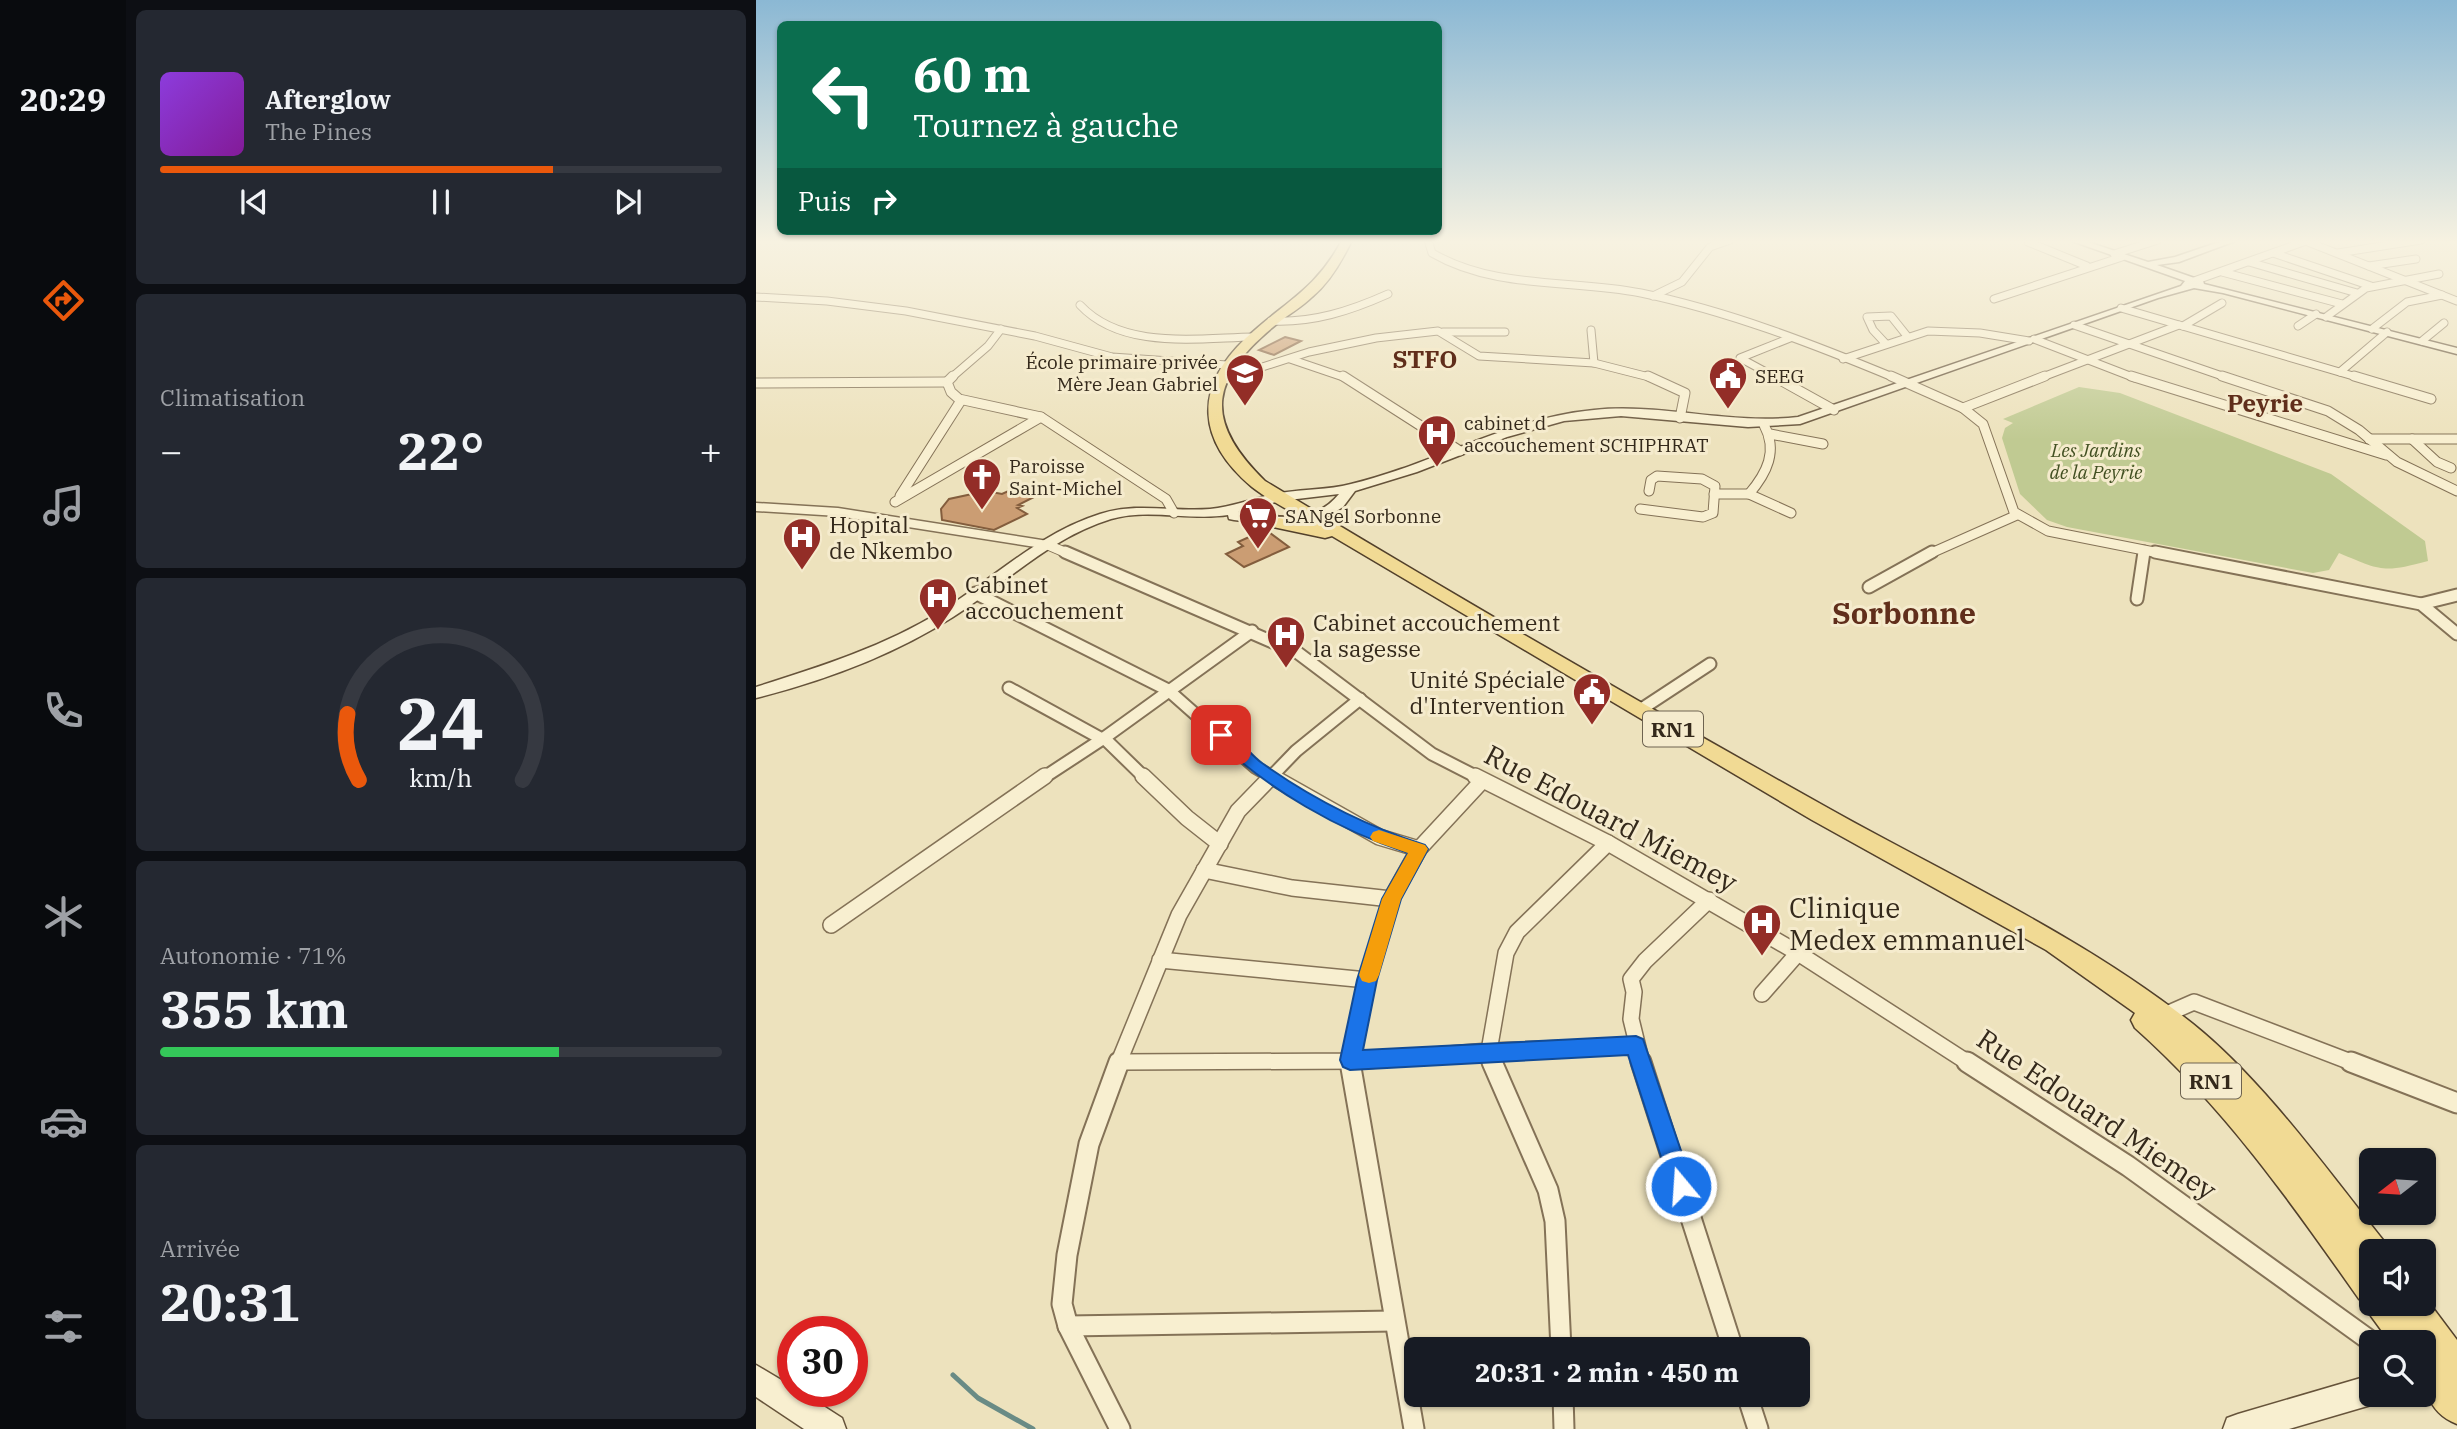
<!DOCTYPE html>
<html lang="fr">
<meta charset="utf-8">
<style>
body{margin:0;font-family:"IBM Plex Serif",serif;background:#242831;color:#f1f3f6;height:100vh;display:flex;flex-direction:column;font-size:26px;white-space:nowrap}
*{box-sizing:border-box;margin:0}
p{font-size:23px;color:#9ea1a6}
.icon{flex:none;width:38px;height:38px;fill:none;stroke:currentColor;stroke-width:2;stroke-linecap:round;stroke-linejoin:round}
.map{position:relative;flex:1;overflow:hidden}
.drawer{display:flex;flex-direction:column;gap:10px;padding:10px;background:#0d0f14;width:630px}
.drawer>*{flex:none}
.top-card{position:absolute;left:21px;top:21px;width:665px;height:214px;border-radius:10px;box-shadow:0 2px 5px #0004;background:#0b6e4f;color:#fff;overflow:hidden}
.needle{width:46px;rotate:253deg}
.fabs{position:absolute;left:1603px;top:1148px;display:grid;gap:14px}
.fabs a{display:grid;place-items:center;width:77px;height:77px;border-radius:10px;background:#171b24;box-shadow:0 2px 5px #0004;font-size:35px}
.speed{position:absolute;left:21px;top:1316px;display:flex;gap:14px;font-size:35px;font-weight:700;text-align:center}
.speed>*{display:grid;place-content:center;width:91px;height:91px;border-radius:50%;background:#171b24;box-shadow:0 2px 5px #0004;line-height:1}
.speed .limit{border:10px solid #d22;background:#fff;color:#111}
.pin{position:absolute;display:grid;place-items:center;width:60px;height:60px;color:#fff;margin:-30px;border-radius:14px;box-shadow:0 4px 10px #0006}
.me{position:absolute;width:77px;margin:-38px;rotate:342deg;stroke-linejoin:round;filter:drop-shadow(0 0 5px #0008)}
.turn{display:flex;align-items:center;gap:24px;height:147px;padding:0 21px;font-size:32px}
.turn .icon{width:91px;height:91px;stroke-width:2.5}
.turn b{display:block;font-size:49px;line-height:60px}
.then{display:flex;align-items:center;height:66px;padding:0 21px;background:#0003;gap:14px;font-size:26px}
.big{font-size:52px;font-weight:700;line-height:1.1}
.drawer .widget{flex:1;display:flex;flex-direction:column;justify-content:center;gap:10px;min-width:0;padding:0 24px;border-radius:10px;background:#242831}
.drawer .dial{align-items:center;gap:0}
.dial svg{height:182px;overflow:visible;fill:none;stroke:#363941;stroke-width:7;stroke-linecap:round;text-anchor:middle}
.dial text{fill:#f1f3f6;stroke:none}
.song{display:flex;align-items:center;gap:21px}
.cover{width:84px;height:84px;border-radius:10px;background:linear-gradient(135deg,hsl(270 70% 55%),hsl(290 70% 35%))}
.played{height:7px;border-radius:4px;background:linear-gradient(90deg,#ea580c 70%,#363941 70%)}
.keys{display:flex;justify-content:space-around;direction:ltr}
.heat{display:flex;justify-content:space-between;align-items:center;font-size:38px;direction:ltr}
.charge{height:10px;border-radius:5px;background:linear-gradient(90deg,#34c759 71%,#363941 0)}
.trip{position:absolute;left:648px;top:1337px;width:406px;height:70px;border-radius:10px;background:#171b24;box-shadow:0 2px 5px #0004;font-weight:700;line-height:70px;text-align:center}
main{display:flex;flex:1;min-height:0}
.menu{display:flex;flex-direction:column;width:126px;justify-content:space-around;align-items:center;background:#090b0e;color:#9ea1a6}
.menu .icon{width:49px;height:49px}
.menu .active{color:#ea580c}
.menu b{font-size:32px;color:#f1f3f6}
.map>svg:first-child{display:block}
.green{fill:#c0ca92}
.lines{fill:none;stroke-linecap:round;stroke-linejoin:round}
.stream{stroke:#698b85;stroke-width:5}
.building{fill:#cb9d73;stroke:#835d3d;stroke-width:2}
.minor-far4-casing{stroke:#847257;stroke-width:9}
.minor-far3-casing{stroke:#847257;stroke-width:11}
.minor-far2-casing{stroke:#847257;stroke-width:15}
.minor-far1-casing{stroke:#847257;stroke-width:18}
.minor-casing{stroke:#847257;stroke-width:23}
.tertiary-casing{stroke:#847257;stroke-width:3}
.secondary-casing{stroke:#66533a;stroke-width:3}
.primary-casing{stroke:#52402b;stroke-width:3}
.minor-far4{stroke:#f8efd0;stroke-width:7}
.minor-far3{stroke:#f8efd0;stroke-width:9}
.minor-far2{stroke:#f8efd0;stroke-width:11}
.minor-far1{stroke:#f8efd0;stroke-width:15}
.minor{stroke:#f8efd0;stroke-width:19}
.tertiary{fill:#f8efd0;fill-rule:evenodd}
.secondary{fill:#f8efd0;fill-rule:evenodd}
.primary{fill:#f1da94;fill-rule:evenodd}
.route{fill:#1a73e8;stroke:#114b97;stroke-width:2}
.slow{fill:#f59e0b}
.labels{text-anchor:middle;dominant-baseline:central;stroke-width:6;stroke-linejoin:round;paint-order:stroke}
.far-poi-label{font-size:19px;fill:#34291b;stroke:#f5ebcd;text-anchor:start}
.far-park-label{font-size:19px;font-style:italic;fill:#425022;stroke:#f5ebcd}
.shield{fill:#f5ebcd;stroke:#6e6350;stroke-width:2}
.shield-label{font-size:21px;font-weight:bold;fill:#34291b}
.poi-label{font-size:23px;fill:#34291b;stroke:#f5ebcd;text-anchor:start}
.far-district-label{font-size:24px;font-weight:bold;fill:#602e1b;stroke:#f5ebcd}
.near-street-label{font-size:28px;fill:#34291b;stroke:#f5ebcd}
.near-poi-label{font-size:28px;fill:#34291b;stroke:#f5ebcd;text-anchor:start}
.district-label{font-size:30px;font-weight:bold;fill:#602e1b;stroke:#f5ebcd}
</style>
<main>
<nav class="menu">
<b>20:29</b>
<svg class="icon active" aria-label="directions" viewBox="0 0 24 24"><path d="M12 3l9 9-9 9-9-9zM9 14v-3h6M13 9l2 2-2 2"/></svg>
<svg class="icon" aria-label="music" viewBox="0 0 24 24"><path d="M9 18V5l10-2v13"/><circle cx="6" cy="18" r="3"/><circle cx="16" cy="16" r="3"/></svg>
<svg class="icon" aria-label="phone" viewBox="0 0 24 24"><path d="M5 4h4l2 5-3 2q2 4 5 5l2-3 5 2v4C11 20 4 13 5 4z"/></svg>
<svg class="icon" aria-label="climate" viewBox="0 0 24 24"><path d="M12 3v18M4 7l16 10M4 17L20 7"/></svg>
<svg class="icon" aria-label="car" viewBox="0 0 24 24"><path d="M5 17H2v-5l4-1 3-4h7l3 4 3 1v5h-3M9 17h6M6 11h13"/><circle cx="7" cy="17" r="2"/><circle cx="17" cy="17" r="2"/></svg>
<svg class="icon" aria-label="filters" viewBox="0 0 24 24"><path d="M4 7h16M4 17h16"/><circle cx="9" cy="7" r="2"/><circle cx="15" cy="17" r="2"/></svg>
</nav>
<section class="drawer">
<div class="widget">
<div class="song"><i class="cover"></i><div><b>Afterglow</b><p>The Pines</p></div></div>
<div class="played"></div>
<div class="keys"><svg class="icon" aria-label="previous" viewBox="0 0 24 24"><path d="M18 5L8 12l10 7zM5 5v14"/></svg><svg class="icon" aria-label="pause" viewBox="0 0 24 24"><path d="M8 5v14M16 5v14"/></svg><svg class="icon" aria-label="next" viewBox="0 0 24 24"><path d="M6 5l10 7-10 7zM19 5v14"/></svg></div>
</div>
<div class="widget"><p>Climatisation</p>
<div class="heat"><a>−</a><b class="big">22°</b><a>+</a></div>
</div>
<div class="widget dial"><svg viewBox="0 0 100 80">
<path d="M14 69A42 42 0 1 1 86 69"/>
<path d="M14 69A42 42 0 0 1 9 40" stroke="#ea580c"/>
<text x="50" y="56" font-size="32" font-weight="700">24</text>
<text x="50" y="72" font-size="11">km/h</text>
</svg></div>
<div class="widget"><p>Autonomie · 71%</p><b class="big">355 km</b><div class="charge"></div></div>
<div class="widget"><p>Arrivée</p><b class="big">20:31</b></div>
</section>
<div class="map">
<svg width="1701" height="1429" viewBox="0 0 1701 1429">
<rect width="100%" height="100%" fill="#ede2bd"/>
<!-- green -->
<path class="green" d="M1323 387 1364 393 1575 474 1669 541 1672 561C1627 573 1626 571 1583 553L1573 570 1557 573 1311 527 1291 520 1264 494 1246 438 1249 428 1257 423 1247 419Z"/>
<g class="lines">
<!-- stream -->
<polyline class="stream" points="197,1375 222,1398 277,1429"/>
</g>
<!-- building -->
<g class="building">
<polygon points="529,337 545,341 518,355 503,350"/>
<polygon points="259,488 278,497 262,505 266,506 261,508 271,514 238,530 186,520 185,509 193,499 230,491 246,494"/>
<polygon points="502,533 507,536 514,533 533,547 488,567 470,554 487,546 482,542"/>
</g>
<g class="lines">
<!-- minor-far4 casing -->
<g class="minor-far4-casing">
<g id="minor-far4">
<path d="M672 240 676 253C740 290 815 279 885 293 972 311 1057 344 1139 378"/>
<polyline points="1547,240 1701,301"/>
<polyline points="1272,242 1331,266"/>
<polyline points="1517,253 1615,286"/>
<polyline points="1582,253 1665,240"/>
<polyline points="1358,254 1402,240"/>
<polyline points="1493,262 1601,293"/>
<polyline points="1613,266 1660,259"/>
<polyline points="1466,272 1586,304"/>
<polyline points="1438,281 1550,241"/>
<polyline points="897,296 926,282 954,247 974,240"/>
<polyline points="0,297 71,301 150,311 279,336 356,357 471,365"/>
<polyline points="1238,299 1366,257"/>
<path d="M324 305C366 350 440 338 497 337"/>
<polyline points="1365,308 1604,378"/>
<polyline points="1570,317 1610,288 1683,274"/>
<path d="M515 321C557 323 594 311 632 294"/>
<polyline points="1318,325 1472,378"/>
<polyline points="1427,326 1466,303"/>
<polyline points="1542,326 1560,314"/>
<polyline points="1616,329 1651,302 1686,295"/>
<polyline points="835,330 838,363"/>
<polyline points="687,332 749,332"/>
<polyline points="1278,339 1379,378"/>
<polyline points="1666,341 1688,323"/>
<polyline points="1130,344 1117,330 1111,317 1135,316 1151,336"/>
<polyline points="534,359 590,378"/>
<polyline points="1087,359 1172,331 1224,333 1273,341"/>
<polyline points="1584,372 1631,332"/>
<polyline points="195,378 232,346 245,329"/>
<polyline points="472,378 553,352 620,338 682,331 723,356 838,363 897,378"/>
<polyline points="1021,378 984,358 1034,338"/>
<polyline points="1284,378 1423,325"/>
</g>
</g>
<!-- minor-far3 casing -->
<g class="minor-far3-casing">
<g id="minor-far3">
<polyline points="197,376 191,382 195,392 203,399 285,417 410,499 418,513"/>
<polyline points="587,376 704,451"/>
<polyline points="892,376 929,393 924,418"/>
<polyline points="1017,376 1078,410"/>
<polyline points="1135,376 1207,408 1227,424 1258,512 1292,531 1408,554"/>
<polyline points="1375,376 1630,455"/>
<polyline points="1466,376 1572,411 1603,430 1641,462 1701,491"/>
<polyline points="1598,376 1675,399"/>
<polyline points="463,381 477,376"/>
<polyline points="0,383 191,382"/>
<polyline points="1207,408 1289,376"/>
<polyline points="1014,434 1067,444"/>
<polyline points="1613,439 1701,439"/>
<polyline points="1656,439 1681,462 1695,468"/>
<polyline points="958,494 993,494 1035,513"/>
<path d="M993 494C1011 473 1022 451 1008 425"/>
<polyline points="144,496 204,402"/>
<polyline points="139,502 285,417"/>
<polyline points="884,509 947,517 957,513 959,486 946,479 901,476 895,480 893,491"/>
<polyline points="292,545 313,554"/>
<polyline points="1173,554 1261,515"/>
<polyline points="1388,554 1388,551"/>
</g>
</g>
<!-- minor-far2 casing -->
<g class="minor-far2-casing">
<g id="minor-far2">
<polyline points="309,552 542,653 676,754 723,778"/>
<polyline points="1399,552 1665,604 1701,634"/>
<polyline points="1113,587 1176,552"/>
<polyline points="219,593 412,690 499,767 518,778"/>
<polyline points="1381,599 1388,552"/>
<polyline points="1665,604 1701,595"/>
<polyline points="253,688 346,739"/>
<polyline points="884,710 954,664"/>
<polyline points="348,738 389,778"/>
<polyline points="287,778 348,738 496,631"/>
<polyline points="514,778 540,751 604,699"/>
</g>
</g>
<!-- minor-far1 casing -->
<g class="minor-far1-casing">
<g id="minor-far1">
<polyline points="387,776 431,818 464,844"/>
<polyline points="515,776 623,837 663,849"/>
<polyline points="719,776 852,843 1042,953 1214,1064"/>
<polyline points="448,870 536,888 635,899"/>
<polyline points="75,925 289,776"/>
<polyline points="404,960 611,980"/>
<polyline points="1006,994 1042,953"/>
<polyline points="1406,1016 1438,1002 1600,1064"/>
<polyline points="364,1062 606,1061 733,1051 880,1046"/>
<polyline points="362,1064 423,915 482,811 516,776"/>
<polyline points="595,1064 611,980 635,899 663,849 726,781"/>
<polyline points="736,1064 733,1051 750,953 761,932 852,843"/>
<polyline points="886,1064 875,1019 878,992 875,979 889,961 953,900"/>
</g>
</g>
<!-- minor casing -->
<g class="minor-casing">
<g id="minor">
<polyline points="363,1062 333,1144 311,1255 306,1304 312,1326 364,1429"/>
<polyline points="594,1062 658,1429"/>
<polyline points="736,1062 792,1190 799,1221 805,1349"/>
<polyline points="885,1062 977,1349"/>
<polyline points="1211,1062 1372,1166 1616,1342"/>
<polyline points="1595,1062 1701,1103"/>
<polyline points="312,1326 638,1321"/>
<polyline points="807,1395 808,1429"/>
<polyline points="991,1395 1002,1429"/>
</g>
</g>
<!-- tertiary casing -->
<g class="tertiary-casing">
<polygon id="tertiary" points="0,503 82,508 292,541 298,545 292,549 82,516 0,511"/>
</g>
<!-- secondary casing -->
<g class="secondary-casing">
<g id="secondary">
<path d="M1313 240H1326L1392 262 1419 257 1469 240H1482L1423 262 1401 265 1447 281 1448 284 1701 348V354L1467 293 1438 288 1402 298 1044 424 992 427 865 416 808 421 751 437 661 472 599 491 587 507 561 523 528 526 478 520 473 519 472 515C434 521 392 508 355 519 295 537 249 584 197 617 138 655 67 681 0 698V687C63 667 127 647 184 612 237 579 283 533 344 514 380 502 416 512 454 509 478 507 500 497 524 493 547 489 572 490 595 484 678 464 752 418 838 410 906 403 973 425 1042 417L1425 286 1429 281ZM583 494C556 527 519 516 482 512L524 501Z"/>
<polygon points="0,1365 37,1387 37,1391 44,1391 86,1418 90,1429 48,1429 0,1397"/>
<polygon points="1615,1375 1615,1395 1628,1395 1626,1401 1615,1405 1533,1429 1467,1429 1471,1418 1482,1414"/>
</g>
</g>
<!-- primary casing -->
<g class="primary-casing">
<path id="primary" d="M586 240H596C586 261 574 282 556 297 546 307 533 314 522 323 455 377 445 419 509 481 694 593 882 702 1072 808 1195 877 1326 936 1437 1024 1506 1079 1572 1171 1627 1240L1631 1251H1615V1304H1668V1296L1701 1340V1424C1664 1409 1668 1376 1668 1342H1634L1615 1316 1611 1302 1603 1299C1535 1202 1468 1107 1379 1028L1375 1020 1379 1013 1290 950 1056 820 576 536 569 538 517 527 515 523 523 518 560 526C539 513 515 502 496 487 441 441 437 388 490 338 528 302 560 290 586 240Z"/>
</g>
<!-- minor-far4 -->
<use href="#minor-far4" class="minor-far4"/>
<!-- minor-far3 -->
<use href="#minor-far3" class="minor-far3"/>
<!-- minor-far2 -->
<use href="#minor-far2" class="minor-far2"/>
<!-- minor-far1 -->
<use href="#minor-far1" class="minor-far1"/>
<!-- minor -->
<use href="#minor" class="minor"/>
<!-- tertiary -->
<use href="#tertiary" class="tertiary"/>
<!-- secondary -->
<use href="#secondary" class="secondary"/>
<!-- primary -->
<use href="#primary" class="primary"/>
</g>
<!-- sky -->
<linearGradient id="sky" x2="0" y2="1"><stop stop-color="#8bb8d4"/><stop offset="0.55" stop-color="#f7f2e1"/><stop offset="1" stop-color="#f7f2e1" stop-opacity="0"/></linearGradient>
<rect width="1701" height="440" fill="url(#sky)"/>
<!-- route -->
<path class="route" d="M465 730C481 734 493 754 506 763 555 798 613 827 669 845L672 849 645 899 621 980 607 1050 880 1036 887 1039 937 1186 934 1194 925 1198 917 1194 872 1055 594 1070 587 1067 584 1060 601 980 626 899 652 853C582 830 513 790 459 739L457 735Z"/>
<!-- slow -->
<polygon class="slow" points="623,830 669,845 672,849 645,899 623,975 620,981 613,983 606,981 603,975 626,899 652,853 617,841 614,837 617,832"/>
<!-- icons -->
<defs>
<g id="school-pin" transform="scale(2.0125)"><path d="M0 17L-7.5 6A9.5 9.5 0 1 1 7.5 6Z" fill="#932d27" stroke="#f5ebcd"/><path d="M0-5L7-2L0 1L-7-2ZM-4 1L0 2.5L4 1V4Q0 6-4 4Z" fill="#fff"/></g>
<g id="civic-pin" transform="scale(2.0125)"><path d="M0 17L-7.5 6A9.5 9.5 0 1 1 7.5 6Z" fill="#932d27" stroke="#f5ebcd"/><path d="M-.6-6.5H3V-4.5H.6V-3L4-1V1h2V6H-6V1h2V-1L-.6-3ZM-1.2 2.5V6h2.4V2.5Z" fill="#fff"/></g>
<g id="hospital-pin" transform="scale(2.0125)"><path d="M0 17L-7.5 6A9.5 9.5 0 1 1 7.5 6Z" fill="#932d27" stroke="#f5ebcd"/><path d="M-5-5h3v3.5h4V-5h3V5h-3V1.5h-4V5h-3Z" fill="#fff"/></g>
<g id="church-pin" transform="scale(2.0125)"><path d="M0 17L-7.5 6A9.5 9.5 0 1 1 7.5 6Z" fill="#932d27" stroke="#f5ebcd"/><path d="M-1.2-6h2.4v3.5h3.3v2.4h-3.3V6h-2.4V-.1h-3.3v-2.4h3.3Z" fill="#fff"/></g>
<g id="supermarket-pin" transform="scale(2.0125)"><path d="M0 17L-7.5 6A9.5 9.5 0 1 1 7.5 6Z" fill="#932d27" stroke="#f5ebcd"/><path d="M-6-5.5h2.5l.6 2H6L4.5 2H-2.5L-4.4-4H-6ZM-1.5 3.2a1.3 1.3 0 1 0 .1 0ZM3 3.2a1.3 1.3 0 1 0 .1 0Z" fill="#fff"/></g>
</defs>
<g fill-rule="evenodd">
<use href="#school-pin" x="489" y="373"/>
<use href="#civic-pin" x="972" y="376"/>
<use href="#hospital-pin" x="681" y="434"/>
<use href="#church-pin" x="226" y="477"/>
<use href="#supermarket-pin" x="502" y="516"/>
<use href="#hospital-pin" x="46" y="537"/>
<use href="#hospital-pin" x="182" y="597"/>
<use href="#hospital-pin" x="530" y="635"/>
<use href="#civic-pin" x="836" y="692"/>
<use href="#hospital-pin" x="1006" y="923"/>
</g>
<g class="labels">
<!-- far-poi labels -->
<g class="far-poi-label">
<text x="462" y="362" text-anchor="end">École primaire privée<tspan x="462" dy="22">Mère Jean Gabriel</tspan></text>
<text x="999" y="376">SEEG</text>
<text x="708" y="423">cabinet d<tspan x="708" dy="22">accouchement SCHIPHRAT</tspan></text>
<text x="253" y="466">Paroisse<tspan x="253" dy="22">Saint-Michel</tspan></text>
<text x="529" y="516">SANgel Sorbonne</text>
</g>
<!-- far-park labels -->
<g class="far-park-label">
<text x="1340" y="450">Les Jardins<tspan x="1340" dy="22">de la Peyrie</tspan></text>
</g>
<!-- shield labels -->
<g class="shield">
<rect x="887" y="711.5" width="60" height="35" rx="5"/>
<rect x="1425" y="1063.5" width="60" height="35" rx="5"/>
</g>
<g class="shield-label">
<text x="917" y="729">RN1</text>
<text x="1455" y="1081">RN1</text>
</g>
<!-- poi labels -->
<g class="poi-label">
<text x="73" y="524">Hopital<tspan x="73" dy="26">de Nkembo</tspan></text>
<text x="209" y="584">Cabinet<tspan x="209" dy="26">accouchement</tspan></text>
<text x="557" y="622">Cabinet accouchement<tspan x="557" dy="26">la sagesse</tspan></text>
<text x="809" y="679" text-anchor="end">Unité Spéciale<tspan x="809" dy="26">d'Intervention</tspan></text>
</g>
<!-- far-district labels -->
<g class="far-district-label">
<text x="669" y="359">STFO</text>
<text x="1509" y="403">Peyrie</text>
</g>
<!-- near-street labels -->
<g class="near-street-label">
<text transform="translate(855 818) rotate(28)">Rue Edouard Miemey</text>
<text transform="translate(1341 1114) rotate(34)">Rue Edouard Miemey</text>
</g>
<!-- near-poi labels -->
<g class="near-poi-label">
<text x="1033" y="907">Clinique<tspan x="1033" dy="32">Medex emmanuel</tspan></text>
</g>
<!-- district labels -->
<g class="district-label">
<text x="1148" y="612">Sorbonne</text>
</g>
</g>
</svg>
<div class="fabs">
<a><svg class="needle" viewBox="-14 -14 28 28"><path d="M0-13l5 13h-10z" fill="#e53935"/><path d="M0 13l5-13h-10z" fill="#9ea1a6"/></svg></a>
<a><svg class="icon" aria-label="sound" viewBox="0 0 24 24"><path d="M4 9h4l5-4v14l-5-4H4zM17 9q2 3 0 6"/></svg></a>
<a><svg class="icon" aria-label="search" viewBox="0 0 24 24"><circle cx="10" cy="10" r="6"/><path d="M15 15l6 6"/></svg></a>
</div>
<div class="speed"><div class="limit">30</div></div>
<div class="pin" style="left:465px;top:735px;background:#d93025"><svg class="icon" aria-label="arrive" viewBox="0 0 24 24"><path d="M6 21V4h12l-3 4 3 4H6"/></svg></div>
<svg class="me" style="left:925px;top:1186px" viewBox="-20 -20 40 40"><circle r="17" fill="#1a73e8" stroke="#fff" stroke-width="3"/><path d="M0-11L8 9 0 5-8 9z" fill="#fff"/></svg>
<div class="trip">20:31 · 2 min · 450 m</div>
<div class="top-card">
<div class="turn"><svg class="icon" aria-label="left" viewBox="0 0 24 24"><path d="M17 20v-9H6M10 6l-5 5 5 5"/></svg><div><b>60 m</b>Tournez à gauche</div></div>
<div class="then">Puis<svg class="icon" aria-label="right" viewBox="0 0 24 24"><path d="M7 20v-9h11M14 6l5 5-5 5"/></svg></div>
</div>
</div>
</main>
